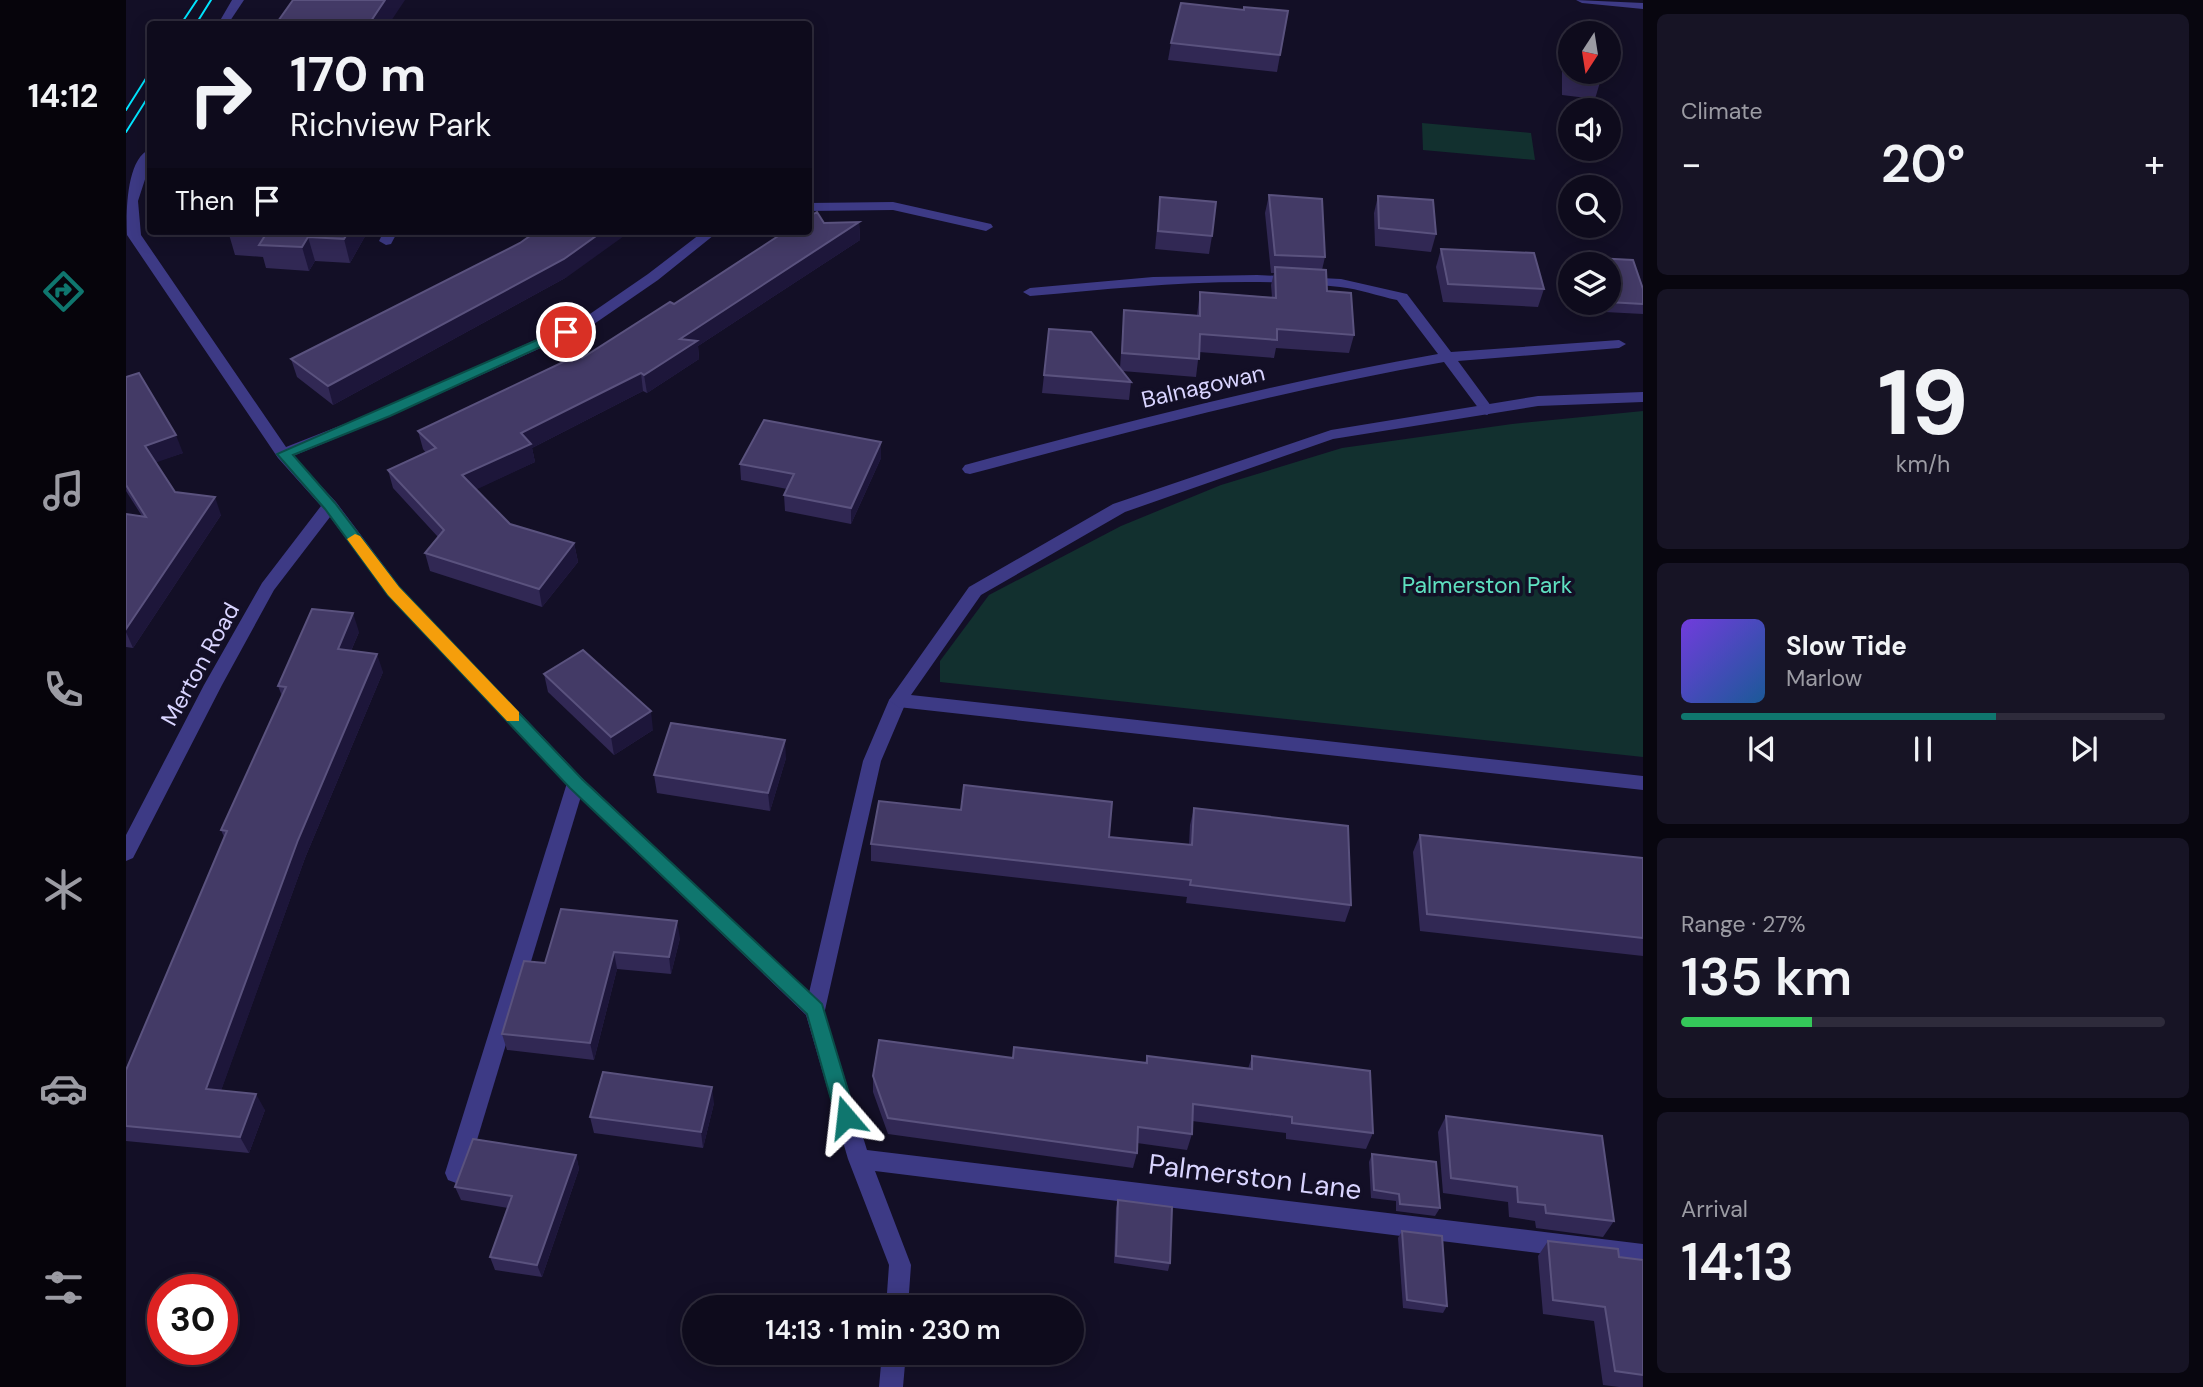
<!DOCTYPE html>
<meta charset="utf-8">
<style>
body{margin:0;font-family:"DM Sans",sans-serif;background:#171425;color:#f1f3f6;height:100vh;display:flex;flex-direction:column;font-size:26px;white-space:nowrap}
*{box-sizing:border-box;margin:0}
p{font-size:23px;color:#9b9ba3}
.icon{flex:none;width:38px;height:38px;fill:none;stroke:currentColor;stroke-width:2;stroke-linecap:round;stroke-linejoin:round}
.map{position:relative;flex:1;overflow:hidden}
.details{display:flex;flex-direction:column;gap:14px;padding:14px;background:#08060f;width:560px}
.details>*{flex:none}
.top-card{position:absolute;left:21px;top:21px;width:665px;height:214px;border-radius:7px;box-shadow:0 4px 18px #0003,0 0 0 2px #2e2b3b;background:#0e0b1c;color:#f1f3f6;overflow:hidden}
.needle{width:46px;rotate:192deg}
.buttons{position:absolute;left:1432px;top:21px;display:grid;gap:14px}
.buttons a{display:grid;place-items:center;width:63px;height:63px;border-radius:50%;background:#0e0b1c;box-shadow:0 4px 18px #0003,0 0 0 2px #2e2b3b;font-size:35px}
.speed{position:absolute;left:21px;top:1274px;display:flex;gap:14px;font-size:35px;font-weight:700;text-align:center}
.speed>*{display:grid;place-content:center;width:91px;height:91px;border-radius:50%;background:#0e0b1c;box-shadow:0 4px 18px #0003,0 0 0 2px #2e2b3b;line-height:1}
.speed .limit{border:10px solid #d22;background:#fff;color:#111}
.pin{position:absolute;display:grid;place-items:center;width:60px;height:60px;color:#fff;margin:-30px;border:4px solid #fff;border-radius:50%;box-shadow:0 2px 7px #0007}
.me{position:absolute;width:77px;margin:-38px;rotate:343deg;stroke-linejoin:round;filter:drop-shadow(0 0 5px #0008)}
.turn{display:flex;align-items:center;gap:24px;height:147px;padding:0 28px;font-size:32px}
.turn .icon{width:91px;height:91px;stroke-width:2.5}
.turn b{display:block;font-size:49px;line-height:60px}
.then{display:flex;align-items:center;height:66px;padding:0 28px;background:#0003;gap:14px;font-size:26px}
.big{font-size:52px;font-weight:600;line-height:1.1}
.details .card{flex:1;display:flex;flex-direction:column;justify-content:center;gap:10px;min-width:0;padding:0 24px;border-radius:10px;background:#171425}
.details .dial{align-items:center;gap:0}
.dial b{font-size:91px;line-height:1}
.song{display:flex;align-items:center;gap:21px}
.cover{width:84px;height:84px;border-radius:10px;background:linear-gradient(135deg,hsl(260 70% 55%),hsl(210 70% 35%))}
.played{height:7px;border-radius:4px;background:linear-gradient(90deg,#0f766e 65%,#2e2b3b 65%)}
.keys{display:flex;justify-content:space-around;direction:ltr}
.heat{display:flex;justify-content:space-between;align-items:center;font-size:38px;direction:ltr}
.charge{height:10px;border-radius:5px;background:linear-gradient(90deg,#34c759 27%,#2e2b3b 0)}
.trip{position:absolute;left:556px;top:1295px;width:402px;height:70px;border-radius:35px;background:#0e0b1c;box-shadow:0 4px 18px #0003,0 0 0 2px #2e2b3b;font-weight:600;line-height:70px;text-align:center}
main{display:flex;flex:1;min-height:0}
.tabs{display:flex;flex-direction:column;width:126px;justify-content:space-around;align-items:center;background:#06040b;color:#9b9ba3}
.tabs .icon{width:49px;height:49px}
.tabs .on{color:#0f766e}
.tabs b{font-size:32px;color:#f1f3f6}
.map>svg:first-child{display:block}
.green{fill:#12302f}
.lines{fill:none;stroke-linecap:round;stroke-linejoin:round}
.service{fill:#3d3a85;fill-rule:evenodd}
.minor{fill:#3d3a85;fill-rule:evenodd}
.tram{stroke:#00e5ff;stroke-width:2}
.wall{fill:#312854}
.shaded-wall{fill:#1d163a}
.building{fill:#433a66;stroke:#5a527e;stroke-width:2}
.route{fill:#0f766e;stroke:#0a4d48;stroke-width:2}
.slow{fill:#f59e0b}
.labels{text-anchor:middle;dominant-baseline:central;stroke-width:7;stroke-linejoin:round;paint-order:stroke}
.street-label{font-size:23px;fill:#d9d4ff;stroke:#130f26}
.park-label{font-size:23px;fill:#5fe0c0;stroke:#130f26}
.near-street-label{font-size:28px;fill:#d9d4ff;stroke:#130f26}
</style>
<main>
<nav class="tabs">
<b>14:12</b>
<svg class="icon on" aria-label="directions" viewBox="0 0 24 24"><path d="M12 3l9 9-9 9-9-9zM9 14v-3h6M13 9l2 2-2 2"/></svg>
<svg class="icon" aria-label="music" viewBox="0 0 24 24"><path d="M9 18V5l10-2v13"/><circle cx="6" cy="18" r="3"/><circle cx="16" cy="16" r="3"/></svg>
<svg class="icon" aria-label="phone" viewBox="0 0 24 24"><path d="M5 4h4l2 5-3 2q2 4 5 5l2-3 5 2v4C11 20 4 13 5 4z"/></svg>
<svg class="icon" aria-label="climate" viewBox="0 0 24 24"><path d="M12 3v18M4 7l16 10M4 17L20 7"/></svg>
<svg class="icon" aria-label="car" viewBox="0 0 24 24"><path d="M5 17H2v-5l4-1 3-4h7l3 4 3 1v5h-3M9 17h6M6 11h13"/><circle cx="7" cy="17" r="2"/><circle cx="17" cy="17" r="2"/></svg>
<svg class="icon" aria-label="filters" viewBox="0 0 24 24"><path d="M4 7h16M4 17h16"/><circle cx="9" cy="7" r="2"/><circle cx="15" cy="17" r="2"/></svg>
</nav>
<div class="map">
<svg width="1517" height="1387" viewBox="0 0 1517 1387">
<rect width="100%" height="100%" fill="#130f26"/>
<!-- green -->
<g class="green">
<polygon points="1296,123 1405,133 1409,160 1297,150"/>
<polygon points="1517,411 1517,757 814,682 814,661 863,595 995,526 1095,485 1216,448 1386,424"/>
</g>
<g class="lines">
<!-- service -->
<g class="service">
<path d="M1131 275 1215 279 1281 294 1325 352 1493 340 1500 344 1493 348 1332 361 1368 410 1361 415 1356 413 1318 362C1158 390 1001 432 844 474L839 473 836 469 839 465C995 423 1152 382 1312 354L1271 300C1252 296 1233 289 1214 287 1111 275 1006 287 904 296L897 292 904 288 1027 277Z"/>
<polygon points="772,693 781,700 755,761 699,1010 696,1016 689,1019 682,1016 679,1010 737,761 763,700"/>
<polygon points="450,776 456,778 459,783 341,1173 338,1180 330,1183 322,1180 319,1173 441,783 444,778"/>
</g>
<!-- minor -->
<g class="minor">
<polygon points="106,0 118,0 102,24 92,24"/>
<polygon points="1450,0 1517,3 1517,9 1456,3"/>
<path d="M24 149V164L12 201 15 235 160 447 254 410 458 318 522 274 578 231H593L532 280 468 324 264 416 167 456 210 502 274 587 456 778 696 1004 741 1150 1517 1244V1266L749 1171 785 1265 782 1307H760L763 1265 722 1159 680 1015 444 788 262 595 204 517 148 590 96 685 7 858 0 861V835L78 685 136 583 195 506 152 458 1 235C0 213 0 159 24 149Z"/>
<polygon points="767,202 865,224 867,227 860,231 767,210 682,211 682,203"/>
<polygon points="258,231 272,231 265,244 260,245 253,241"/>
<polygon points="1517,392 1517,402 1412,406 1207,439 999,512 855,595 785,695 1517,776 1517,790 772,707 763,700 843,587 987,504 1205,430 1412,396"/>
<polygon points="756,1353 780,1353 777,1387 753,1387"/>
</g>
<!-- tram -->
<g class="tram">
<polyline points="55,24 71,0"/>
<polyline points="70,24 85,0"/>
<polyline points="0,110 24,72"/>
<polyline points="0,132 24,94"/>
</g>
</g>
<!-- wall -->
<g class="wall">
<polygon points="1118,10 1162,11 1151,72 1042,60 1045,43"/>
<polygon points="1444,39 1444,72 1477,72 1469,99 1436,95 1436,62"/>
<polygon points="1143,195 1199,257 1196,270 1201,291 1228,335 1223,353 1150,348 1148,358 1073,352 1070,377 996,371 1005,382 1003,400 916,393 918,375 994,368 998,310 1071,315 1074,292 1146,297 1145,285 1148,273 1145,273 1139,213"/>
<polygon points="1252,196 1310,234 1305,252 1249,246 1248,213"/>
<polygon points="1034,197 1086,236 1083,254 1029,249"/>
<polygon points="733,222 734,240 572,346 573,359 521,393 517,391 406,448 409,462 350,489 384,524 448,543 452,562 416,607 304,571 299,553 312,537 267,488 262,470 300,453 297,449 292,431 456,358 548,304 698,223"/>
<polygon points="102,231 242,231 224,263 189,261 183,271 140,268 137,257 109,255"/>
<polygon points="1315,249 1418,289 1412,307 1317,302 1310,267"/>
<polygon points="1469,258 1507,260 1517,289 1517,314 1479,312 1476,303 1482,303 1482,264 1467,264"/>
<polygon points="441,277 207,405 171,377 165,359"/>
<polygon points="0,377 57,453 29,462 49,492 95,515 7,648 0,647 0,514 16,516 0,491"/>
<polygon points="755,458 725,524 659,511 658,495 661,489 615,480 614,464"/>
<polygon points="233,632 225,651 257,672 179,858 95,1090 139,1110 123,1153 0,1141 0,1070 98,837 95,830 156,696 152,686"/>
<polygon points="418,674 527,730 488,755 422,692"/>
<polygon points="660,758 644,811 531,793 528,775"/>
<polygon points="1068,808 1225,905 1219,922 1060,903 1061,897 745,861 745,844 983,837 1063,845 1064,825"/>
<polygon points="1294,835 1517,858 1517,956 1294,931 1287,852"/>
<polygon points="554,938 545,974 491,969 468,1060 381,1050 376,1034 419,963"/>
<polygon points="1021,1056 1122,1069 1126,1056 1247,1133 1240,1149 1160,1139 1160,1133 1066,1121 1066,1134 1061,1150 1011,1143 1011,1153 1007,1168 762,1134 747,1092 747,1076 887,1058 1019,1063"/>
<polygon points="588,1103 577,1148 468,1133 464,1117"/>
<polygon points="1320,1116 1488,1221 1477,1237 1410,1228 1409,1221 1383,1217 1382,1202 1317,1193 1312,1132"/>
<polygon points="1246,1154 1314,1208 1309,1216 1270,1211 1270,1201 1245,1198 1243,1162"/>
<polygon points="450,1155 453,1169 416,1277 369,1270 364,1257 382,1208 335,1200 329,1187"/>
<polygon points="992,1200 1044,1263 1042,1271 988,1263 990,1208"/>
<polygon points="1276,1231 1321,1306 1317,1313 1277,1308 1272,1238"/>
<polygon points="1422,1241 1493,1257 1517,1260 1517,1387 1493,1387 1477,1385 1468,1321 1417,1314 1412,1256"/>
</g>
<!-- shaded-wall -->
<g class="shaded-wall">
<polygon points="259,0 279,0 263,24 243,24"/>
<polygon points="733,222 734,240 572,346 573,359 521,393 518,375 554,339"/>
<polygon points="223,231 242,231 224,263 218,239"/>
<polygon points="477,231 505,231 441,277 207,405 202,386"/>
<polygon points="182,237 189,261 183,271 176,247"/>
<polygon points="515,373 517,391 406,448 409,462 341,494 336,475 395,433"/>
<polygon points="50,435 57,453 26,464 19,446"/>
<polygon points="755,442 755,458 725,524 725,508"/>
<polygon points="89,497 95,515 7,648 0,632 0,629"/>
<polygon points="448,543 452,562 416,607 413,589"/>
<polygon points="227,613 233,632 218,667 212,649"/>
<polygon points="251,654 257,672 179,858 90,1105 80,1089 172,840"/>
<polygon points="525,711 527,730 488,755 485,737"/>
<polygon points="659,740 660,758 644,811 642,793"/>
<polygon points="551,921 554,938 545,974 543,957"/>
<polygon points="488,952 491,969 468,1060 464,1043"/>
<polygon points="586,1087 588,1103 577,1148 575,1132"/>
<polygon points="130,1094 139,1110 123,1153 114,1137"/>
<polygon points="450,1155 453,1169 416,1277 411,1265"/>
</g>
<!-- building -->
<g class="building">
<polygon points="167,0 259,0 243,24 150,24"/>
<polygon points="1055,3 1118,10 1118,7 1162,11 1154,55 1045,43"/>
<polygon points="1460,72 1477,72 1477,74"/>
<polygon points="1143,195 1196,199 1199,257 1149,255"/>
<polygon points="1252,196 1307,200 1310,234 1253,228"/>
<polygon points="1034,197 1090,202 1086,236 1032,231"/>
<polygon points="691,212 698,223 733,222 554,339 571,341 518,375 515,373 395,433 405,444 336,475 384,524 448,543 413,589 299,553 318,530 262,470 310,448 292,431 452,355 456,358 544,302 548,304 660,231 682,231 682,217"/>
<polygon points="102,231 223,231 218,239 182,237 176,247 133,245 140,234"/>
<polygon points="411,231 477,231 438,259 202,386 165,359 394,243"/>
<polygon points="1315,249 1408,253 1418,289 1322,284"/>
<polygon points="1469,258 1507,260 1517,289 1517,304 1482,302 1482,264 1471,264"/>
<polygon points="1149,267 1200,270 1201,291 1225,293 1228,335 1151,329 1151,340 1074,334 1073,359 996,353 998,310 1074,316 1074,292 1150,298"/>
<polygon points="923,329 965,332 1005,382 918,375"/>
<polygon points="13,373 50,435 19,446 49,492 89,497 0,629 0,514 20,517 0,485 0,377"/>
<polygon points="638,420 755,442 725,508 658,495 668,474 614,464"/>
<polygon points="186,609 227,613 212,649 251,654 172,840 80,1089 130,1094 114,1137 0,1126 0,1070 101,831 95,830 160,687 152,686"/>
<polygon points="457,650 525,711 485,737 418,674"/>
<polygon points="545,723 659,740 642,793 528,775"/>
<polygon points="838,785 986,802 983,837 1066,845 1068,808 1222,826 1225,905 1064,885 1065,880 745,844 753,801 835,810"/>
<polygon points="1294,835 1517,858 1517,938 1301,914"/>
<polygon points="435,909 551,921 543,957 488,952 464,1043 376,1034 398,961 419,963"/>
<polygon points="753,1040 887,1058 888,1047 1021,1063 1021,1056 1126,1069 1126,1056 1244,1071 1247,1133 1166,1123 1166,1117 1067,1104 1066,1134 1012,1127 1011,1153 762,1118 747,1076"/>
<polygon points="477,1072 586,1087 575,1132 464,1117"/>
<polygon points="1320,1116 1476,1136 1488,1221 1420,1213 1419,1205 1392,1202 1391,1187 1325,1178"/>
<polygon points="347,1139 450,1155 411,1265 364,1257 386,1196 329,1187"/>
<polygon points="1246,1154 1310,1162 1314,1208 1274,1204 1273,1194 1248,1190"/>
<polygon points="992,1200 1046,1207 1044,1263 990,1256"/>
<polygon points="1276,1231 1316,1236 1321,1306 1281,1300"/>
<polygon points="1422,1241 1492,1249 1493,1257 1517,1260 1517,1375 1489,1371 1479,1307 1427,1300"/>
</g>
<!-- route -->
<polygon class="route" points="436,329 447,332 264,416 167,455 209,503 273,587 456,779 696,1004 730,1117 727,1123 720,1125 713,1123 710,1117 681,1014 444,788 262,595 199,509 151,454"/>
<!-- slow -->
<polygon class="slow" points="229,534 234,536 273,587 393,712 393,721 381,721 262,595 221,539"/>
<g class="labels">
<!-- street labels -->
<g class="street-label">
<text transform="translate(1077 386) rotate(-13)">Balnagowan</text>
<text transform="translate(74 664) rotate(-61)">Merton Road</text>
</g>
<!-- park labels -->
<g class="park-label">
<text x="1361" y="585">Palmerston Park</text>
</g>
<!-- near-street labels -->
<g class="near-street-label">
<text transform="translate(1129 1177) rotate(7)">Palmerston Lane</text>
</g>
</g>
</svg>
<div class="buttons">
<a><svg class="needle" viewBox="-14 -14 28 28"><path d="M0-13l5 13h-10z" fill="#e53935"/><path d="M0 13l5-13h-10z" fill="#9b9ba3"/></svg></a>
<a><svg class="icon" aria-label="sound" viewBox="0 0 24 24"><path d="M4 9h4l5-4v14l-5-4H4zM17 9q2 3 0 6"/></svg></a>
<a><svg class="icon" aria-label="search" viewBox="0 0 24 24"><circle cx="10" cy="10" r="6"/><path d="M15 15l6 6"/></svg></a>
<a><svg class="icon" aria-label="layers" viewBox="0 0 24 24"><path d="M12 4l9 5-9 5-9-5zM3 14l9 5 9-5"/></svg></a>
</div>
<div class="speed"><div class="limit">30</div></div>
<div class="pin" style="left:440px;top:332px;background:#d93025"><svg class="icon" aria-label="arrive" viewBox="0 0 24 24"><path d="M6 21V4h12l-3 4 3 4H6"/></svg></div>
<svg class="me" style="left:720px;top:1117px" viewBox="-20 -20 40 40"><path d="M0-17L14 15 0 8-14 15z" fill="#0f766e" stroke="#fff" stroke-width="4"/></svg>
<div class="trip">14:13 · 1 min · 230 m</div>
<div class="top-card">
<div class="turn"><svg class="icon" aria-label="right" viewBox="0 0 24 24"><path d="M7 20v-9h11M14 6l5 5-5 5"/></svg><div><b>170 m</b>Richview Park</div></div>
<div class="then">Then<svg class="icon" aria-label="arrive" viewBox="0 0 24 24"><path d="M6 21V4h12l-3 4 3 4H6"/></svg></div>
</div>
</div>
<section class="details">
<div class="card"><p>Climate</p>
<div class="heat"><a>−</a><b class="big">20°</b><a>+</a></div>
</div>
<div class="card dial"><b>19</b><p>km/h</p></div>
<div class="card">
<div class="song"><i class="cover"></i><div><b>Slow Tide</b><p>Marlow</p></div></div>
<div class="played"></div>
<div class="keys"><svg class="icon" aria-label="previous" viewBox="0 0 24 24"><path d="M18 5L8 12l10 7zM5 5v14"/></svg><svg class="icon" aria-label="pause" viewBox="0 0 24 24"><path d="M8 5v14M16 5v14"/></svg><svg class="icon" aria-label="next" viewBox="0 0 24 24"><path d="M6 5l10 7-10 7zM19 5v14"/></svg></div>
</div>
<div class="card"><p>Range · 27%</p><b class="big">135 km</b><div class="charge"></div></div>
<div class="card"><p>Arrival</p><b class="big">14:13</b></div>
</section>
</main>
